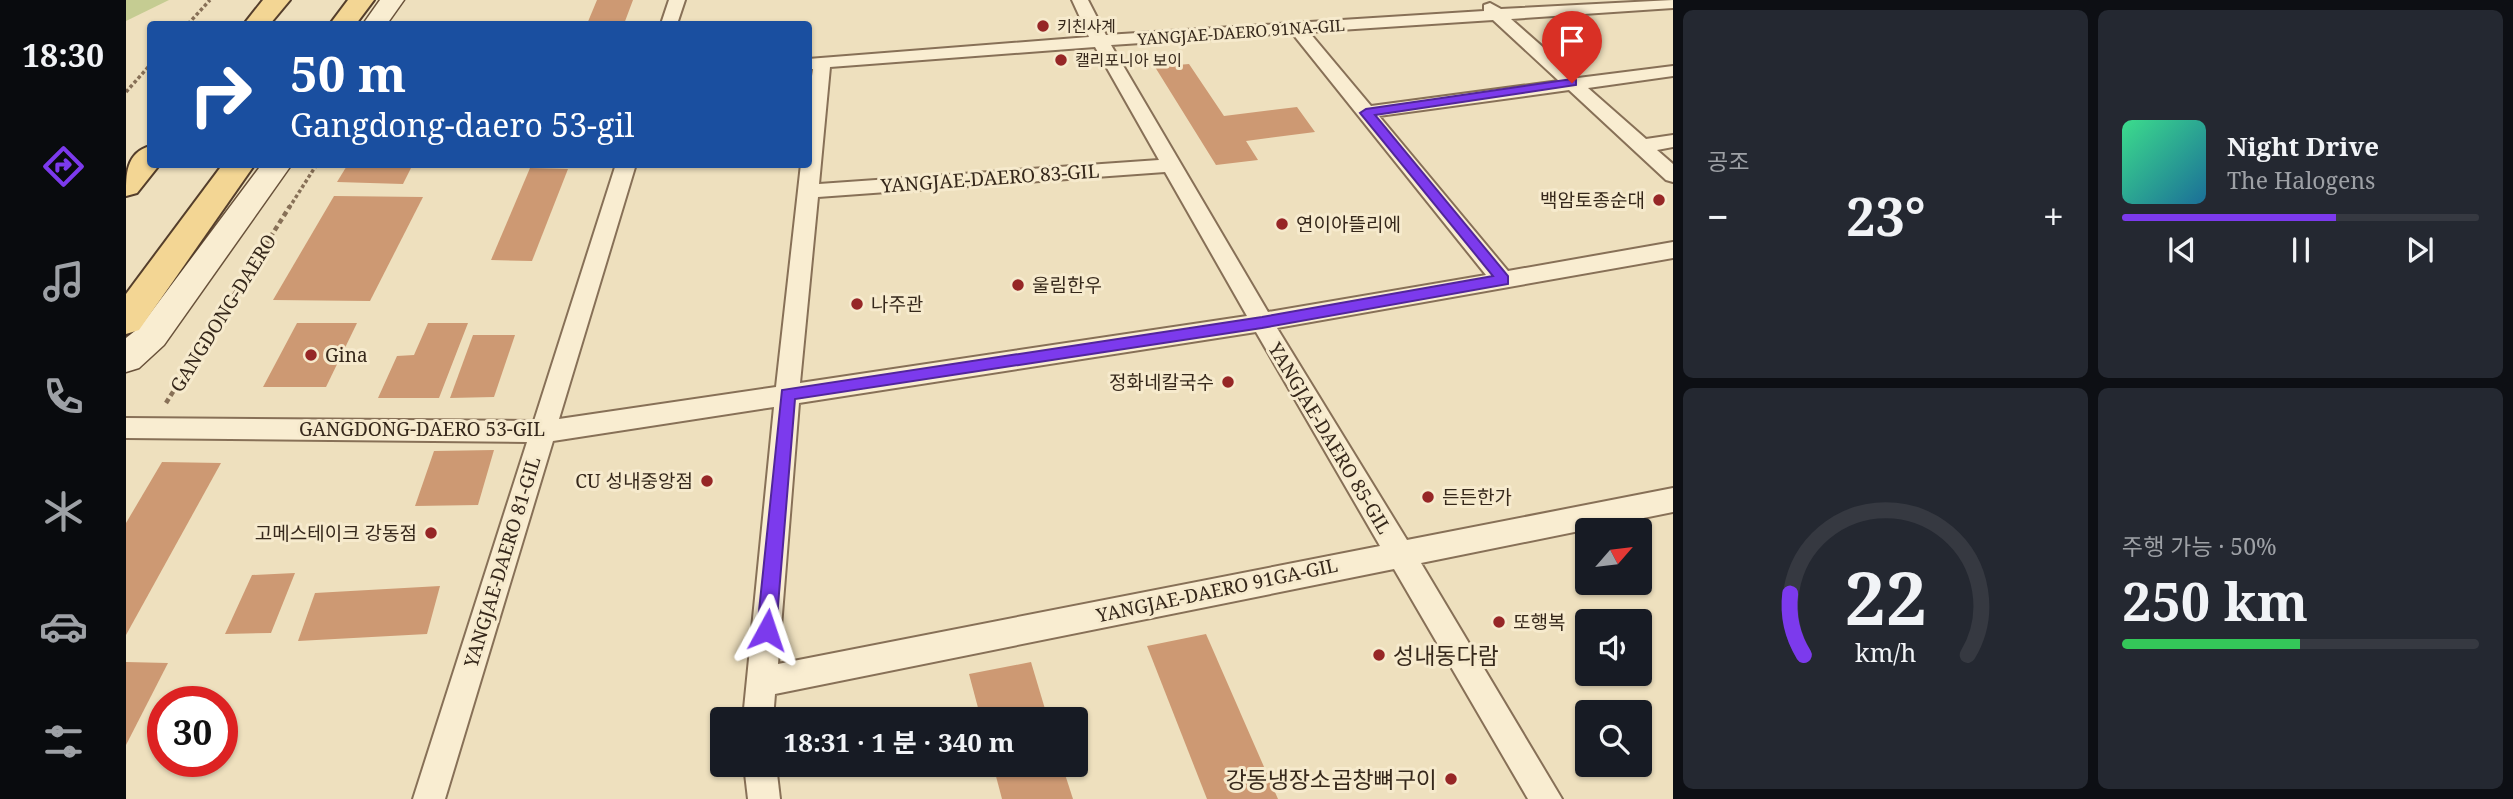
<!DOCTYPE html>
<html lang="ko">
<meta charset="utf-8">
<style>
body{margin:0;font-family:"Noto Serif","Noto Sans KR",serif;background:#242831;color:#f1f3f6;height:100vh;display:flex;flex-direction:column;font-size:26px;white-space:nowrap}
*{box-sizing:border-box;margin:0}
p{font-size:23px;color:#9ea1a6}
.icon{flex:none;width:38px;height:38px;fill:none;stroke:currentColor;stroke-width:2;stroke-linecap:round;stroke-linejoin:round}
.map{position:relative;flex:1;overflow:hidden}
.sheet{display:flex;flex-direction:column;gap:10px;padding:10px;background:#0d0f14;width:840px}
.sheet>*{flex:none}
.guide{position:absolute;left:21px;top:21px;width:665px;height:147px;border-radius:7px;box-shadow:0 2px 5px #0004;background:#1a4fa0;color:#fff;overflow:hidden}
.needle{width:46px;rotate:62deg}
.tools{position:absolute;left:1449px;top:518px;display:grid;gap:14px}
.tools a{display:grid;place-items:center;width:77px;height:77px;border-radius:7px;background:#171b24;box-shadow:0 2px 5px #0004;font-size:35px}
.speed{position:absolute;left:21px;top:686px;display:flex;gap:14px;font-size:35px;font-weight:700;text-align:center}
.speed>*{display:grid;place-content:center;width:91px;height:91px;border-radius:50%;background:#171b24;box-shadow:0 2px 5px #0004;line-height:1}
.speed .limit{border:10px solid #d22;background:#fff;color:#111}
.pin{position:absolute;display:grid;place-items:center;width:60px;height:60px;color:#fff;margin:-72px -30px;border-radius:50% 50% 50% 0;rotate:-45deg;box-shadow:0 0 7px #0007}
.pin .icon{rotate:45deg}
.me{position:absolute;width:77px;margin:-38px;rotate:5deg;stroke-linejoin:round;filter:drop-shadow(0 0 5px #0008)}
.turn{display:flex;align-items:center;gap:24px;height:147px;padding:0 28px;font-size:32px}
.turn .icon{width:91px;height:91px;stroke-width:2.5}
.turn b{display:block;font-size:49px;line-height:60px}
.big{font-size:52px;font-weight:700;line-height:1.1}
.sheet .tile{flex:1;display:flex;flex-direction:column;justify-content:center;gap:10px;min-width:0;padding:0 24px;border-radius:10px;background:#242831}
.sheet .dial{align-items:center;gap:0}
.dial svg{height:182px;overflow:visible;fill:none;stroke:#363941;stroke-width:7;stroke-linecap:round;text-anchor:middle}
.dial text{fill:#f1f3f6;stroke:none}
.song{display:flex;align-items:center;gap:21px}
.cover{width:84px;height:84px;border-radius:10px;background:linear-gradient(135deg,hsl(150 70% 55%),hsl(200 70% 35%))}
.played{height:7px;border-radius:4px;background:linear-gradient(90deg,#7c3aed 60%,#363941 60%)}
.keys{display:flex;justify-content:space-around;direction:ltr}
.heat{display:flex;justify-content:space-between;align-items:center;font-size:38px;direction:ltr}
.charge{height:10px;border-radius:5px;background:linear-gradient(90deg,#34c759 50%,#363941 0)}
.sheet .tiles{flex:1;display:grid;gap:10px;grid-template-columns:repeat(2,1fr)}
.trip{position:absolute;left:584px;top:707px;width:378px;height:70px;border-radius:7px;background:#171b24;box-shadow:0 2px 5px #0004;font-weight:700;line-height:70px;text-align:center}
main{display:flex;flex:1;min-height:0}
.tabs{display:flex;flex-direction:column;width:126px;justify-content:space-around;align-items:center;background:#090b0e;color:#9ea1a6}
.tabs .icon{width:49px;height:49px}
.tabs .on{color:#7c3aed}
.tabs b{font-size:32px;color:#f1f3f6}
.map>svg:first-child{display:block}
.green{fill:#c5cc92}
.building{fill:#cd9973}
.lines{fill:none;stroke-linecap:round;stroke-linejoin:round}
.street-casing{stroke:#877057;stroke-width:4}
.secondary-casing{stroke:#68513a;stroke-width:3}
.primary-casing{stroke:#543e2b;stroke-width:4}
.path-far1{stroke:#877057;stroke-width:3.5;stroke-dasharray:3.5 2.5;stroke-linecap:butt}
.path{stroke:#877057;stroke-width:4.5;stroke-dasharray:5 3.5;stroke-linecap:butt}
.street{fill:#f9edd1;fill-rule:evenodd}
.secondary{fill:#f9edd1;fill-rule:evenodd}
.primary{fill:#f3d694;fill-rule:evenodd}
.route{fill:#7c3aed;stroke:#51269a;stroke-width:2}
.poi-dot{fill:#962626;stroke:#f6eacd;stroke-width:2.5}
.labels{text-anchor:middle;dominant-baseline:central;stroke-width:6;stroke-linejoin:round;paint-order:stroke}
.far-poi-label{font-size:16px;fill:#36281b;stroke:#f6eacd;text-anchor:start}
.far-street-label{font-size:16px;fill:#36281b;stroke:#f6eacd}
.street-label{font-size:19px;fill:#36281b;stroke:#f6eacd}
.poi-label{font-size:19px;fill:#36281b;stroke:#f6eacd;text-anchor:start}
.near-poi-label{font-size:23px;fill:#36281b;stroke:#f6eacd;text-anchor:start}
</style>
<main>
<nav class="tabs">
<b>18:30</b>
<svg class="icon on" aria-label="directions" viewBox="0 0 24 24"><path d="M12 3l9 9-9 9-9-9zM9 14v-3h6M13 9l2 2-2 2"/></svg>
<svg class="icon" aria-label="music" viewBox="0 0 24 24"><path d="M9 18V5l10-2v13"/><circle cx="6" cy="18" r="3"/><circle cx="16" cy="16" r="3"/></svg>
<svg class="icon" aria-label="phone" viewBox="0 0 24 24"><path d="M5 4h4l2 5-3 2q2 4 5 5l2-3 5 2v4C11 20 4 13 5 4z"/></svg>
<svg class="icon" aria-label="climate" viewBox="0 0 24 24"><path d="M12 3v18M4 7l16 10M4 17L20 7"/></svg>
<svg class="icon" aria-label="car" viewBox="0 0 24 24"><path d="M5 17H2v-5l4-1 3-4h7l3 4 3 1v5h-3M9 17h6M6 11h13"/><circle cx="7" cy="17" r="2"/><circle cx="17" cy="17" r="2"/></svg>
<svg class="icon" aria-label="filters" viewBox="0 0 24 24"><path d="M4 7h16M4 17h16"/><circle cx="9" cy="7" r="2"/><circle cx="15" cy="17" r="2"/></svg>
</nav>
<div class="map">
<svg width="1547" height="799" viewBox="0 0 1547 799">
<rect width="100%" height="100%" fill="#eee0be"/>
<!-- green -->
<polygon class="green" points="0,0 43,0 0,21"/>
<!-- building -->
<g class="building">
<polygon points="471,0 507,0 498,24 461,24"/>
<polygon points="1063,64 1098,116 1171,107 1189,132 1120,141 1132,160 1090,165 1029,67"/>
<polygon points="222,164 287,164 277,184 211,182"/>
<polygon points="404,168 442,169 406,261 365,260"/>
<polygon points="208,196 297,197 244,301 147,300"/>
<polygon points="171,323 231,323 200,387 137,387"/>
<polygon points="302,323 342,323 313,398 252,398 271,356 288,355"/>
<polygon points="347,335 389,335 368,397 324,398"/>
<polygon points="368,450 352,505 289,506 308,451"/>
<polygon points="36,462 95,463 0,635 0,523"/>
<polygon points="169,573 145,633 99,634 126,575"/>
<polygon points="314,586 301,634 172,641 189,593"/>
<polygon points="1080,634 1152,799 1081,799 1021,646"/>
<polygon points="0,662 42,663 0,745"/>
<polygon points="905,662 922,719 855,719 843,674"/>
<polygon points="867,765 936,765 947,799 876,799"/>
</g>
<g class="lines">
<!-- street casing -->
<g class="street-casing">
<g id="street">
<polygon points="543,0 559,0 551,24 535,24"/>
<path d="M946 0H962L980 35 1358 11V5L1364 3 1375 9 1547 0V8L1385 19 1452 78 1547 66V76L1462 88 1520 139 1547 135V147L1531 150 1547 164V182L1540 180 1443 90 1253 116 1382 271 1547 242V258L1151 328 1281 540 1547 488V512L1295 563 1436 799H1402L1268 569 649 694 647 719H617L648 407 427 441 319 799H287L401 442 0 438V418L408 421 490 164H510L433 419 650 387 675 164H682V104L687 69H682V59L963 37ZM1367 20 1433 81 1245 106 1183 32ZM1166 33 1360 275 1142 312 985 45ZM969 47 1033 160 693 184 704 67ZM1039 172 1121 316 674 383 692 197ZM1130 332 1254 546 652 664 673 403Z"/>
<polygon points="618,765 650,765 654,799 622,799"/>
</g>
</g>
<!-- secondary casing -->
<g class="secondary-casing">
<g id="secondary">
<polygon points="254,0 278,0 261,24 237,24"/>
<polygon points="136,164 166,164 38,345 13,368 0,372 0,338 14,327"/>
</g>
</g>
<!-- primary casing -->
<g class="primary-casing">
<g id="primary">
<polygon points="137,0 164,0 144,24 118,24"/>
<polygon points="222,0 248,0 230,24 204,24"/>
<path d="M24 146V164H34L11 193 0 196C0 174 0 153 24 146Z"/>
<polygon points="97,164 129,164 13,330 0,334 0,294"/>
</g>
</g>
<!-- path-far1 -->
<g class="path-far1">
<polyline points="62,24 84,0"/>
<polyline points="0,92 24,65"/>
<polyline points="163,208 191,164"/>
</g>
<!-- path -->
<polyline class="path" points="40,403 164,206"/>
<!-- street -->
<use href="#street" class="street"/>
<!-- secondary -->
<use href="#secondary" class="secondary"/>
<!-- primary -->
<use href="#primary" class="primary"/>
</g>
<!-- route -->
<polygon class="route" points="1446,79 1450,80 1450,85 1249,115 1382,276 1382,284 1136,328 669,399 650,630 647,636 641,639 634,636 631,630 656,390 1136,317 1367,276 1234,113 1240,109"/>
<!-- markers -->
<g class="poi-dot">
<circle cx="917" cy="26" r="7"/>
<circle cx="935" cy="60" r="7"/>
<circle cx="1533" cy="200" r="7"/>
<circle cx="1156" cy="224" r="7"/>
<circle cx="892" cy="285" r="7"/>
<circle cx="731" cy="304" r="7"/>
<circle cx="185" cy="355" r="7"/>
<circle cx="1102" cy="382" r="7"/>
<circle cx="581" cy="481" r="7"/>
<circle cx="1302" cy="497" r="7"/>
<circle cx="305" cy="533" r="7"/>
<circle cx="1373" cy="622" r="7"/>
<circle cx="1253" cy="655" r="7"/>
<circle cx="1325" cy="779" r="7"/>
</g>
<g class="labels">
<!-- far-poi labels -->
<g class="far-poi-label">
<text x="931" y="26">키친사계</text>
<text x="949" y="60">캘리포니아 보이</text>
</g>
<!-- far-street labels -->
<g class="far-street-label">
<text transform="translate(1115 32) rotate(-4)">YANGJAE-DAERO 91NA-GIL</text>
</g>
<!-- street labels -->
<g class="street-label">
<text transform="translate(864 178) rotate(-4)">YANGJAE-DAERO 83-GIL</text>
<text transform="translate(97 313) rotate(-58)">GANGDONG-DAERO</text>
<text x="296" y="429">GANGDONG-DAERO 53-GIL</text>
<text transform="translate(1204 438) rotate(59)">YANGJAE-DAERO 85-GIL</text>
<text transform="translate(376 562) rotate(-73)">YANGJAE-DAERO 81-GIL</text>
<text transform="translate(1091 590) rotate(-12)">YANGJAE-DAERO 91GA-GIL</text>
</g>
<!-- poi labels -->
<g class="poi-label">
<text x="1519" y="200" text-anchor="end">백암토종순대</text>
<text x="1170" y="224">연이아뜰리에</text>
<text x="906" y="285">울림한우</text>
<text x="745" y="304">나주관</text>
<text x="199" y="355">Gina</text>
<text x="1088" y="382" text-anchor="end">정화네칼국수</text>
<text x="567" y="481" text-anchor="end">CU 성내중앙점</text>
<text x="1316" y="497">든든한가</text>
<text x="291" y="533" text-anchor="end">고메스테이크 강동점</text>
<text x="1387" y="622">또행복</text>
</g>
<!-- near-poi labels -->
<g class="near-poi-label">
<text x="1267" y="655">성내동다람</text>
<text x="1311" y="779" text-anchor="end">강동냉장소곱창뼈구이</text>
</g>
</g>
</svg>
<div class="tools">
<a><svg class="needle" viewBox="-14 -14 28 28"><path d="M0-13l5 13h-10z" fill="#e53935"/><path d="M0 13l5-13h-10z" fill="#9ea1a6"/></svg></a>
<a><svg class="icon" aria-label="sound" viewBox="0 0 24 24"><path d="M4 9h4l5-4v14l-5-4H4zM17 9q2 3 0 6"/></svg></a>
<a><svg class="icon" aria-label="search" viewBox="0 0 24 24"><circle cx="10" cy="10" r="6"/><path d="M15 15l6 6"/></svg></a>
</div>
<div class="speed"><div class="limit">30</div></div>
<div class="pin" style="left:1446px;top:83px;background:#d93025"><svg class="icon" aria-label="arrive" viewBox="0 0 24 24"><path d="M6 21V4h12l-3 4 3 4H6"/></svg></div>
<svg class="me" style="left:641px;top:630px" viewBox="-20 -20 40 40"><path d="M0-17L14 15 0 8-14 15z" fill="#7c3aed" stroke="#fff" stroke-width="4"/></svg>
<div class="trip">18:31 · 1 분 · 340 m</div>
<div class="guide">
<div class="turn"><svg class="icon" aria-label="right" viewBox="0 0 24 24"><path d="M7 20v-9h11M14 6l5 5-5 5"/></svg><div><b>50 m</b>Gangdong-daero 53-gil</div></div>
</div>
</div>
<section class="sheet">
<div class="tiles">
<div class="tile"><p>공조</p>
<div class="heat"><a>−</a><b class="big">23°</b><a>+</a></div>
</div>
<div class="tile">
<div class="song"><i class="cover"></i><div><b>Night Drive</b><p>The Halogens</p></div></div>
<div class="played"></div>
<div class="keys"><svg class="icon" aria-label="previous" viewBox="0 0 24 24"><path d="M18 5L8 12l10 7zM5 5v14"/></svg><svg class="icon" aria-label="pause" viewBox="0 0 24 24"><path d="M8 5v14M16 5v14"/></svg><svg class="icon" aria-label="next" viewBox="0 0 24 24"><path d="M6 5l10 7-10 7zM19 5v14"/></svg></div>
</div>
<div class="tile dial"><svg viewBox="0 0 100 80">
<path d="M14 69A42 42 0 1 1 86 69"/>
<path d="M14 69A42 42 0 0 1 8 42" stroke="#7c3aed"/>
<text x="50" y="56" font-size="32" font-weight="700">22</text>
<text x="50" y="72" font-size="11">km/h</text>
</svg></div>
<div class="tile"><p>주행 가능 · 50%</p><b class="big">250 km</b><div class="charge"></div></div>
</div>
</section>
</main>
